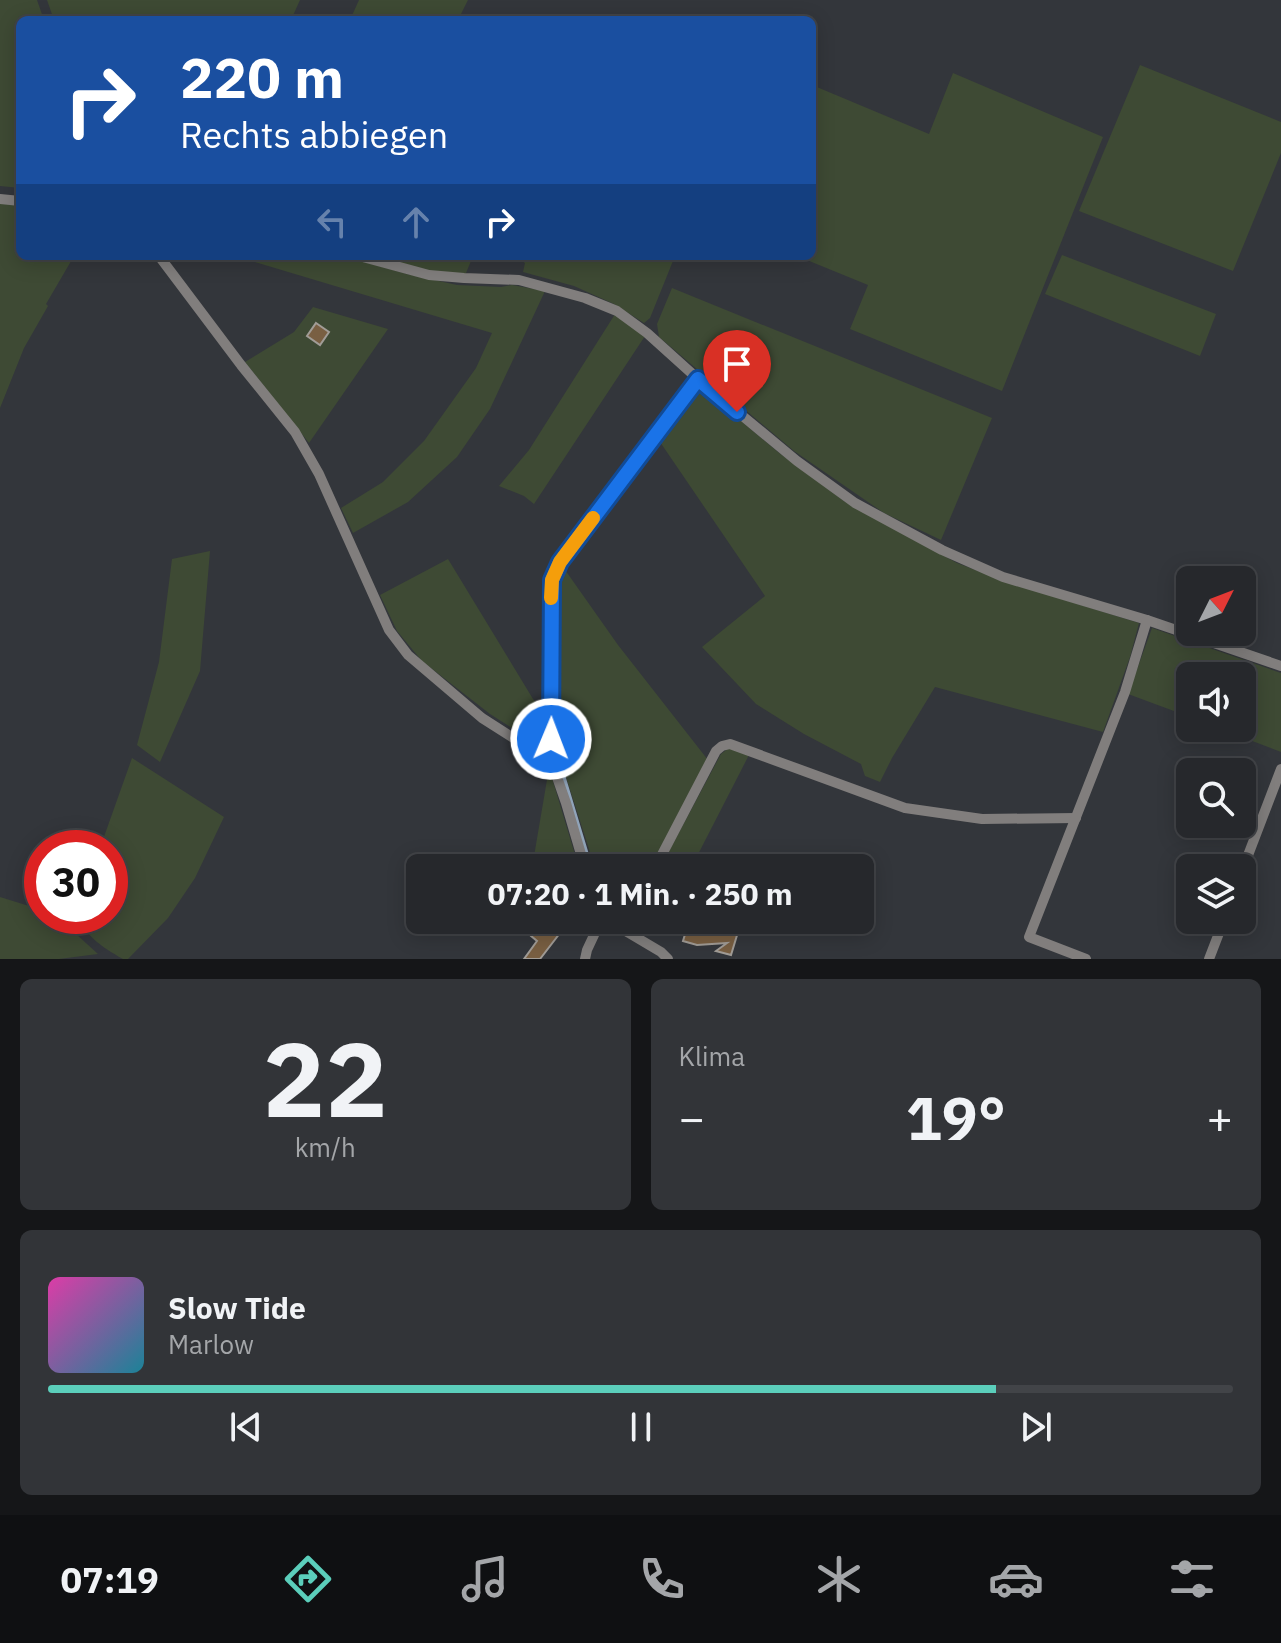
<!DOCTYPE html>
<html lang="de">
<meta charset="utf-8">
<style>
body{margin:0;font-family:"IBM Plex Sans",sans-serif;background:#323438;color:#f1f3f6;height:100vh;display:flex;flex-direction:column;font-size:30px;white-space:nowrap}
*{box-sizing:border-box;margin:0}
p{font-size:26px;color:#a4a6a9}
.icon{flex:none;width:44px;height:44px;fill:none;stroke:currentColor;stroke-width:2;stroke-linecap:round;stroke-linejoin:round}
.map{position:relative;height:959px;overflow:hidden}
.drawer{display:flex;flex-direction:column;gap:20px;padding:20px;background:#151618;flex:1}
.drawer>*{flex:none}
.banner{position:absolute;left:16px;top:16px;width:800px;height:244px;border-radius:12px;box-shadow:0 4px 20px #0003,0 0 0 2px #424448;background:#1a4fa0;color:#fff;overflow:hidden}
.needle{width:52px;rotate:48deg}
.buttons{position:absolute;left:1176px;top:566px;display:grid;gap:16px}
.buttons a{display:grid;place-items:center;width:80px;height:80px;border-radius:12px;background:#26282c;box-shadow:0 4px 20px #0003,0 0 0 2px #424448;font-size:40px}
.speed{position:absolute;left:24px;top:830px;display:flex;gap:16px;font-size:40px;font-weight:700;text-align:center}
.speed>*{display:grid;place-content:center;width:104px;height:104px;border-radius:50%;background:#26282c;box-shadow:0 4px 20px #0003,0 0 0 2px #424448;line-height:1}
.speed .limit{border:12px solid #d22;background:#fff;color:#111}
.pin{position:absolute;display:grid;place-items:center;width:68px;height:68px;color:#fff;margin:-82px -34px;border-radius:50% 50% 50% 0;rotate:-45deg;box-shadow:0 0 8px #0007}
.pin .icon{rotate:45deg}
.me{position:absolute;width:88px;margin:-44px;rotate:1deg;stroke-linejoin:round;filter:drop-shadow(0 0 6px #0008)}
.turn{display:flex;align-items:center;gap:28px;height:168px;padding:0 32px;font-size:36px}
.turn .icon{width:104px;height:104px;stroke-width:2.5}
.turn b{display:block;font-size:56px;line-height:68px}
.lanes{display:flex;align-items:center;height:76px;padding:0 32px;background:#0003;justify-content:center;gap:40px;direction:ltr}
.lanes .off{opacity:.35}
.big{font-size:60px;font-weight:700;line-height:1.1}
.drawer .widget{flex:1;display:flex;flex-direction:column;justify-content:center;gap:12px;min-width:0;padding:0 28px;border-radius:12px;background:#323438}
.drawer .dial{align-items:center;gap:0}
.dial b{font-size:104px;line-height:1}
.song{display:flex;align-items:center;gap:24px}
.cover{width:96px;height:96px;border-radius:12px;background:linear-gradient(135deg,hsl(320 70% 55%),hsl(190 70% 35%))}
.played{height:8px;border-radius:4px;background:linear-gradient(90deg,#5bcebb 80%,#424448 80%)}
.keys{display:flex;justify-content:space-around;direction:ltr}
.heat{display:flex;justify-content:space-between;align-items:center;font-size:44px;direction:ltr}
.drawer .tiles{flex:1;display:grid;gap:20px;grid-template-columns:1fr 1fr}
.widget:last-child{grid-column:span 2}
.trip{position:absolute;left:406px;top:854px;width:468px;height:80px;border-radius:12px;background:#26282c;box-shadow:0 4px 20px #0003,0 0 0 2px #424448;font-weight:700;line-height:80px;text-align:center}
.dock{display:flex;height:128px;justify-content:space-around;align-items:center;background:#0f1012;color:#a4a6a9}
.dock .icon{width:56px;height:56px}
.dock .selected{color:#5bcebb}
.dock b{font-size:36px;color:#f1f3f6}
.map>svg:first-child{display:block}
.green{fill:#3e4a34}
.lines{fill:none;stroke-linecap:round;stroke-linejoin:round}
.stream{stroke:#90a4b9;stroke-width:4}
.building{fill:#795f42;stroke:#a19c96;stroke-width:2}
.minor{stroke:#817e7d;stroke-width:10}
.route-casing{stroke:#114b97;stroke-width:20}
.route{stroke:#1a73e8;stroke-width:14}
.slow{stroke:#f59e0b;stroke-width:14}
</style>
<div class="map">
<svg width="1281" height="959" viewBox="0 0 1281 959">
<rect width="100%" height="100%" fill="#33363b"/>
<!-- green -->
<g class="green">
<polygon points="0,0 37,0 44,20 20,20 20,188 0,186"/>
<polygon points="47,0 300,0 291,20 54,20"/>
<polygon points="359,0 468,0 458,20 350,20"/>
<polygon points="1140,65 1281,122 1281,153 1233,271 1079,211"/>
<polygon points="953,73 1103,137 1002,391 850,329 868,285 797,256 812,256 812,85 929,134"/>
<polygon points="0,200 20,202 20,256 74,256 46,304 48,306 24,348 0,408"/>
<polygon points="1062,255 1216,314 1200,356 1045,294"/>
<polygon points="235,256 321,256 329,258 330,256 343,256 407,274 457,285 501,287 512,285 545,291 490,409 457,457 408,502 353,533 341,508 383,482 424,441 476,368 492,333"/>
<polygon points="359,256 473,256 464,278"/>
<polygon points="514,256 675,256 650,318 644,323 614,304 574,286 523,272 525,263"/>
<polygon points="672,288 992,418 941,540 884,513 794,451 659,337 657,324"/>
<polygon points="313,307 388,329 309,443 245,362 294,332"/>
<polygon points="617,311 647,333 534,504 524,496 499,486 529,450"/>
<polygon points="703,389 778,452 844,501 957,563 1007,582 1139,623 1130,657 1103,732 935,687 892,758 880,782 865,776 861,764 804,734 756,704 702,647 765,596 658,439 690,398"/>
<polygon points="210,551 200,671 160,762 137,745 159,662 172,559"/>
<polygon points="448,559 533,699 546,713 545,734 531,740 490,714 422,661 397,631 380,595"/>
<polygon points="563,567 618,645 708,760 651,868 595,868 565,774 580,765 558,738 557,584"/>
<polygon points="1152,628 1281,673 1281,752 1218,728 1242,728 1242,676 1190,676 1190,717 1128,694"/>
<polygon points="729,748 750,753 691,868 660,868 721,754"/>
<path d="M132 758 224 817 195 878 168 918 128 959H123C100 946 91 939 75 917L110 916V848H100Z"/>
<polygon points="549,768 579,868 532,868"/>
<polygon points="0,897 42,910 42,916 64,917 76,934 98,954 59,959 0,959"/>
</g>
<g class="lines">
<!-- stream -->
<g class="stream">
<polyline points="546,580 545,641 547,690"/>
<polyline points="557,755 591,868"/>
</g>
</g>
<!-- building -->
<g class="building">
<polygon points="316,323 329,332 320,345 307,336"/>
<polygon points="541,920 570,920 540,959 524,959 537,941 530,935"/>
<polygon points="663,920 688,920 697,930 717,930 718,926 738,932 731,955 716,951 727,943 697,945 683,941 686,931 673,932"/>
</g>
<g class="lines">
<!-- minor -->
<g class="minor">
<polyline points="0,199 20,201"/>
<polyline points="159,256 241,365 295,432 319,474 389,630 408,655 482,718 529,748 551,760"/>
<polyline points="359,256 429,275 464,278 519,280 585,298 617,311 647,333 698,379 797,461 855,503 942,550 1003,577 1147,620 1281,666"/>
<polyline points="585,868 566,803 551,760 552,580 560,562 698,379"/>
<polyline points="655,868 716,751 722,746 730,744 905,808 982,819 1076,818"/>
<polyline points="1242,871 1281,769"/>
<polyline points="607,920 661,952 668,959"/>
<polyline points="585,959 587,950 601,920"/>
<polyline points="1086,959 1029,937 1125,692 1147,620"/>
<polyline points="1209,959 1224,920"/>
</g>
</g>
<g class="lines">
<!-- route casing -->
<g class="route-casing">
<polyline id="route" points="551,739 552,580 560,562 698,379 737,412"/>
</g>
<!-- route -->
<use href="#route" class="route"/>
<!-- slow -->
<polyline class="slow" points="551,598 552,580 560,562 593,518"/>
</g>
</svg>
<div class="buttons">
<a><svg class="needle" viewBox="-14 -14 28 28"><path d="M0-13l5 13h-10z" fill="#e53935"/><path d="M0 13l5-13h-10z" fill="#a4a6a9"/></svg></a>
<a><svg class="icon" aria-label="sound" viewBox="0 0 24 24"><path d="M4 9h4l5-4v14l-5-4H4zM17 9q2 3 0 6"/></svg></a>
<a><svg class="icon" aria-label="search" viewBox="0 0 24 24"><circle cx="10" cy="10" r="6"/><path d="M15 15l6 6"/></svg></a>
<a><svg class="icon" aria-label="layers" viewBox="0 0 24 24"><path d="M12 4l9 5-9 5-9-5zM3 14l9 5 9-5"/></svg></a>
</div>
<div class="speed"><div class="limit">30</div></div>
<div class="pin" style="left:737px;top:412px;background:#d93025"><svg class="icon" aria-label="arrive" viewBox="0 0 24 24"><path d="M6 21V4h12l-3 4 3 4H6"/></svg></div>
<svg class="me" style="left:551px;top:739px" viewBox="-20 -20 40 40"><circle r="17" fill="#1a73e8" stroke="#fff" stroke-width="3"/><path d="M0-11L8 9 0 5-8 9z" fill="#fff"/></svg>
<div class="trip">07:20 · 1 Min. · 250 m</div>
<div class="banner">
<div class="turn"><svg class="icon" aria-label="right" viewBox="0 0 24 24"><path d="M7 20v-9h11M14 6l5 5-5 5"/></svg><div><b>220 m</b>Rechts abbiegen</div></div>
<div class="lanes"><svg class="icon off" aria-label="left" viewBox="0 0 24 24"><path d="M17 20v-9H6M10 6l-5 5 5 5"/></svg><svg class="icon off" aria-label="ahead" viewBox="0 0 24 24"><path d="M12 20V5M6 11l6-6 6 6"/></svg><svg class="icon" aria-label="right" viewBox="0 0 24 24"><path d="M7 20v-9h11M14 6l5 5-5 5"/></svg></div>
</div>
</div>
<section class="drawer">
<div class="tiles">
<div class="widget dial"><b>22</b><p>km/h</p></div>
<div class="widget"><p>Klima</p>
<div class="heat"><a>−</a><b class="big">19°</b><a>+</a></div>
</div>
<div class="widget">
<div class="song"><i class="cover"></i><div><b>Slow Tide</b><p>Marlow</p></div></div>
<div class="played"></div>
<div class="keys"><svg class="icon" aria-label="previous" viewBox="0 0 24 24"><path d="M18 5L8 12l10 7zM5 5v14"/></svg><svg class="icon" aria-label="pause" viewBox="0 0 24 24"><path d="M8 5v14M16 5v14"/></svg><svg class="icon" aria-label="next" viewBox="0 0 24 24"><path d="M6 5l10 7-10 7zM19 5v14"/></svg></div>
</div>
</div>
</section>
<nav class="dock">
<b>07:19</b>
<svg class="icon selected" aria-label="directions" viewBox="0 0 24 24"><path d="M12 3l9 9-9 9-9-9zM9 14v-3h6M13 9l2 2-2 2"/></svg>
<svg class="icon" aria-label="music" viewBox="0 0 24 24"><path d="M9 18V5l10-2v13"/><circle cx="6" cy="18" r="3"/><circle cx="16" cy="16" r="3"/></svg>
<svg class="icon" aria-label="phone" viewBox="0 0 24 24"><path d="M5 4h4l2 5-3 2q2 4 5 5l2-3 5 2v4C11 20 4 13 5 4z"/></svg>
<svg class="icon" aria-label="climate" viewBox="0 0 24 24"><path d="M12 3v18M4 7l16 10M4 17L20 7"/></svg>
<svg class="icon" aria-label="car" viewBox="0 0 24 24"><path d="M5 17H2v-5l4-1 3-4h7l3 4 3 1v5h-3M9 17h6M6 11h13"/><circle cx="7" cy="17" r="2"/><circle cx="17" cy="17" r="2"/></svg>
<svg class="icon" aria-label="filters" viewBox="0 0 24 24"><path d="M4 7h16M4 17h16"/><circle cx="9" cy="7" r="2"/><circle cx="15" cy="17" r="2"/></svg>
</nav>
